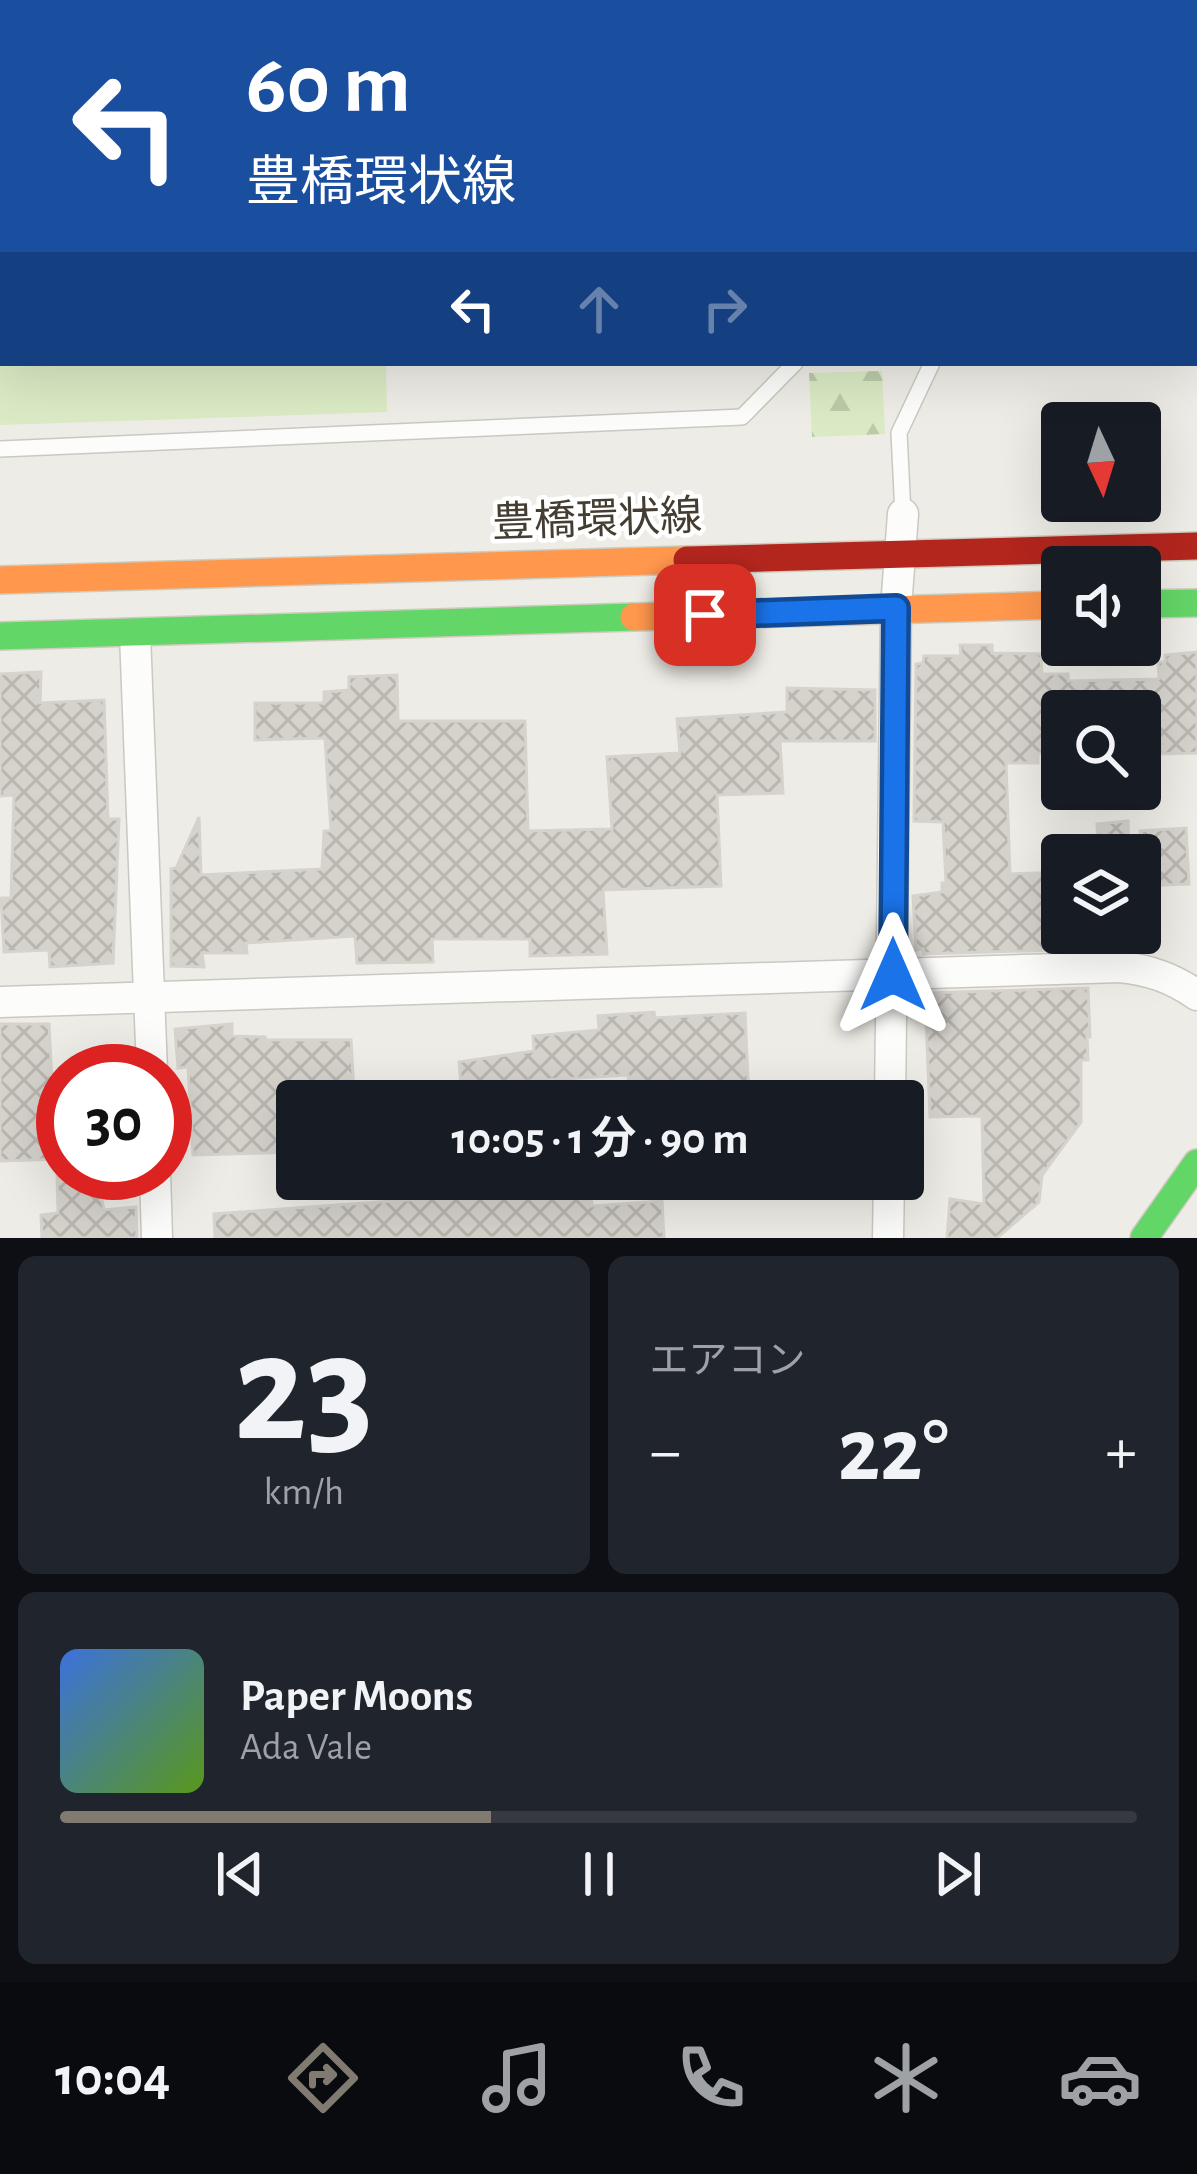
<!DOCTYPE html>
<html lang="ja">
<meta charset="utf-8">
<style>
body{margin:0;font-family:"Alegreya Sans","Noto Sans JP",sans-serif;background:#20242c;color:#f1f3f6;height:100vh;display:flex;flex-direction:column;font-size:45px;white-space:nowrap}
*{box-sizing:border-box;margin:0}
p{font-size:39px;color:#9ea1a6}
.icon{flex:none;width:66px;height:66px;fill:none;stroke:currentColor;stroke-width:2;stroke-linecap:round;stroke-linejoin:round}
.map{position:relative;height:1238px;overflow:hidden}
.panel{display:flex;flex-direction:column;gap:18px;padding:18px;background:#0d0f14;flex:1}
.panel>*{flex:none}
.hud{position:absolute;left:0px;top:0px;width:1197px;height:366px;box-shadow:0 12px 48px #0002;background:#1a4fa0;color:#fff;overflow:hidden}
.needle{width:78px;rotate:176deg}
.fabs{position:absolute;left:1041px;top:402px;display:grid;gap:24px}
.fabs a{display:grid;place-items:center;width:120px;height:120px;border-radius:12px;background:#171b24;box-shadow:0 12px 48px #0002;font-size:60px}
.speed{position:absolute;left:36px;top:1044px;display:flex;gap:24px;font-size:60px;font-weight:700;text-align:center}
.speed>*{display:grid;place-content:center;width:156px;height:156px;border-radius:50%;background:#171b24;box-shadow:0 12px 48px #0002;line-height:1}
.speed .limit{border:18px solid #d22;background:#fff;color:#111}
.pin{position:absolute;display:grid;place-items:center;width:102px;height:102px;color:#fff;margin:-51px;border-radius:24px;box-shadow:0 6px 18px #0006}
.me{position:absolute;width:132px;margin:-66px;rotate:0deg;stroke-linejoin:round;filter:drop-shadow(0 0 9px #0008)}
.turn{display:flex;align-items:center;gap:42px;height:252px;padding:0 48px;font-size:54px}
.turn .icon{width:156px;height:156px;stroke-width:2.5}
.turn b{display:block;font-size:84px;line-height:102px}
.lanes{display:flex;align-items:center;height:114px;padding:0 48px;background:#0003;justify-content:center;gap:60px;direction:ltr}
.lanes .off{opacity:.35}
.big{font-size:90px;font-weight:700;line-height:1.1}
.panel .card{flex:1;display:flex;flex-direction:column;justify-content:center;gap:18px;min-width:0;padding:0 42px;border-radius:18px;background:#20242c}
.panel .dial{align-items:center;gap:0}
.dial b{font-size:156px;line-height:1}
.song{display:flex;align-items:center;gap:36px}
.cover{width:144px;height:144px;border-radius:18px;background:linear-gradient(135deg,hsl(220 70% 55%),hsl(90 70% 35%))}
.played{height:12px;border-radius:6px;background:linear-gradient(90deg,#807a71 40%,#363941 40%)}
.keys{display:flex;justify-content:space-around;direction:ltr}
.heat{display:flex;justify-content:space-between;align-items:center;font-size:66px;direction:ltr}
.panel .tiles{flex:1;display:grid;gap:18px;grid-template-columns:1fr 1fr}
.card:last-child{grid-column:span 2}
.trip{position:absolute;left:276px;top:1080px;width:648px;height:120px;border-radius:12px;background:#171b24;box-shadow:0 12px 48px #0002;font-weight:700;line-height:120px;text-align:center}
.tab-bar{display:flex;height:192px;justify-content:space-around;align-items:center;background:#090b0e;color:#9ea1a6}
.tab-bar .icon{width:84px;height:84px}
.tab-bar .selected{color:#807a71}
.tab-bar b{font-size:54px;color:#f1f3f6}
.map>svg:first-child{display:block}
.forest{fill:url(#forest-firs)}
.garden{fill:#daeac4}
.building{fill:url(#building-cross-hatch);stroke:#d6d3cc;stroke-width:3}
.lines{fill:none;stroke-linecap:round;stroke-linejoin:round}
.lane-casing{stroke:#cbc8c2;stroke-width:18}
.street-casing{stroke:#cbc8c2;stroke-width:33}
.fast-casing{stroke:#cfcbbe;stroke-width:30}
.slow-casing{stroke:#cfcbbe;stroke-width:30}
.jam-casing{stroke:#cfcbbe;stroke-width:30}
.lane{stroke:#fcfcfb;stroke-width:15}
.street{stroke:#fcfcfb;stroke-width:30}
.fast{stroke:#63d668;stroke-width:27}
.slow{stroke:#ff974d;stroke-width:27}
.jam{stroke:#b3261e;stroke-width:27}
.route-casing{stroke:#114b97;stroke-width:30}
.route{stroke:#1a73e8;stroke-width:21}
.labels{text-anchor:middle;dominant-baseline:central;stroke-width:9;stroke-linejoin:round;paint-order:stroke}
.street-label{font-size:42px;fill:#443d32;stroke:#fff}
</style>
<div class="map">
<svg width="1197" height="1238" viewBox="0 0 1197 1238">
<defs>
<pattern id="forest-firs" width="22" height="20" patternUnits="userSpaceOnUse" patternTransform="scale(3)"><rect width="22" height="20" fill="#daeac4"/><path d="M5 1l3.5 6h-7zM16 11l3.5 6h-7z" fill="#bccaa9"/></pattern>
<pattern id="building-cross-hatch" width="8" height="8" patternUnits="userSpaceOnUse" patternTransform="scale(3)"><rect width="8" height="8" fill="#d6d3cd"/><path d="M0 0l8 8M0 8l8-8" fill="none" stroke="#b9b6b0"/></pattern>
</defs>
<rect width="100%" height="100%" fill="#eeece6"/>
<!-- forest -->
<polygon class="forest" points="882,371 885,434 812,437 809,373"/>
<!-- garden -->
<polygon class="garden" points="0,0 276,0 276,3 3,3 3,363 386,363 387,412 0,425"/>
<!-- building -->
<g class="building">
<polygon points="960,645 992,645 992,653 1041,654 1042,674 1068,674 1068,681 1159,679 1158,662 1165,662 1165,655 1197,652 1197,753 1157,754 1156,740 1140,741 1140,711 1062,711 1062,753 1038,753 1038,763 1006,763 1010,874 1062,872 1062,933 1086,933 1086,949 923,954 923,949 916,950 913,896 942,892 942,883 946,883 943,822 914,821 916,664 923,663 924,656 961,656"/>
<polygon points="41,672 40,703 104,700 108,819 119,819 113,963 50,967 49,950 4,952 1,898 11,898 14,795 0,796 0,674"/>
<polygon points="397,675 398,721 525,721 528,831 612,829 607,757 680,753 677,719 787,712 787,688 875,690 875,741 780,741 783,793 717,795 721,886 603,890 607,954 530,956 530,939 432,939 433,962 357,963 355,936 246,943 247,953 202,953 204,967 171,966 171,869 176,868 199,817 201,875 322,869 324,831 331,831 325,738 255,740 255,703 324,703 324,692 349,690 349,677"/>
<polygon points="1128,821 1129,855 1098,855 1097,824"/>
<polygon points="1186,828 1189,884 1140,886 1140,831"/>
<polygon points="1088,988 1090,1037 1087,1037 1088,1060 1081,1060 1081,1122 1042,1175 1039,1202 997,1238 947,1238 950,1199 984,1204 982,1116 930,1117 925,993"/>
<polygon points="654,1012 655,1018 745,1013 749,1101 630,1101 628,1075 461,1085 459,1062 534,1051 533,1036 599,1030 598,1016"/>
<polygon points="0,1024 49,1024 54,1118 63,1117 63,1159 0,1161"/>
<polygon points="232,1024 232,1036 265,1037 266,1040 351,1040 354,1090 297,1092 297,1152 193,1155 188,1067 178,1068 175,1029"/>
<polygon points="57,1175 97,1175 104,1210 136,1207 137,1238 42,1238 41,1215 58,1213"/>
<polygon points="433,1179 590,1179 592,1206 662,1201 664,1238 215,1238 214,1214 434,1198"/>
</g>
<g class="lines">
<!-- lane casing -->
<g class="lane-casing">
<g id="lane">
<polyline points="1022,0 1022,3"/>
<polyline points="1194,193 1197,193"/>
<polyline points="0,449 742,417 795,363"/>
<polyline points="903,514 899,433 932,363"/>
</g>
</g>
<!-- street casing -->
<g class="street-casing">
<g id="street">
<polyline points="135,634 152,1071"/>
<path d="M0 1002 1120 967C1150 970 1172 978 1197 995"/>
<polyline points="890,1101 896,608 903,514"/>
<polyline points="155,1173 157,1238"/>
<polyline points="888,1238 889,1179"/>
</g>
</g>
<!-- fast casing -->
<g class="fast-casing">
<g id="fast">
<polyline points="1140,604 1197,603"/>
<polyline points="0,636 634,617"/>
<polyline points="1144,1238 1197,1163"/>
</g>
</g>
<!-- slow casing -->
<g class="slow-casing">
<g id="slow">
<polyline points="0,580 687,560"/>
<polyline points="634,617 1062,605"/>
</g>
</g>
<!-- jam casing -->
<g class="jam-casing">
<polyline id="jam" points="687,560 1197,546"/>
</g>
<!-- lane -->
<use href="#lane" class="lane"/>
<!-- street -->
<use href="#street" class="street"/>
<!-- fast -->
<use href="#fast" class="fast"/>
<!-- slow -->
<use href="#slow" class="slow"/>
<!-- jam -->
<use href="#jam" class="jam"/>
</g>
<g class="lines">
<!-- route casing -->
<g class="route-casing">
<polyline id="route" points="705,615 896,608 893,975"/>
</g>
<!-- route -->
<use href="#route" class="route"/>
</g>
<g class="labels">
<!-- street labels -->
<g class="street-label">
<text transform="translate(597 520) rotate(-2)">豊橋環状線</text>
</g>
</g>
</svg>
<div class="fabs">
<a><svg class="needle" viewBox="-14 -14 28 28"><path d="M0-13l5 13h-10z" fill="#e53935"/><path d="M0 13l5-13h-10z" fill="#9ea1a6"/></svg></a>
<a><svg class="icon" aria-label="sound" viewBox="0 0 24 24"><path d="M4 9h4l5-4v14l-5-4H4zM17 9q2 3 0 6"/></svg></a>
<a><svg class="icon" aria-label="search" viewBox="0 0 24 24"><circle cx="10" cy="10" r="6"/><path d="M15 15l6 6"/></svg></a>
<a><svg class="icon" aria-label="layers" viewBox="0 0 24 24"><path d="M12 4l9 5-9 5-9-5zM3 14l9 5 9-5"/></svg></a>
</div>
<div class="speed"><div class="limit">30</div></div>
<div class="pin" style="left:705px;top:615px;background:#d93025"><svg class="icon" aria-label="arrive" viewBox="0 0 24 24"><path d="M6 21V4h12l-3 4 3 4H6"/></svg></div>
<svg class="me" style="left:893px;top:975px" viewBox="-20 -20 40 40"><path d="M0-17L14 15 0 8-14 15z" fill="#1a73e8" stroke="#fff" stroke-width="4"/></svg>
<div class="trip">10:05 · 1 分 · 90 m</div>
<div class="hud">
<div class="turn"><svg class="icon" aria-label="left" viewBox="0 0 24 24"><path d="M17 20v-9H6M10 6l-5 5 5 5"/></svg><div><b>60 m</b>豊橋環状線</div></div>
<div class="lanes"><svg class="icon" aria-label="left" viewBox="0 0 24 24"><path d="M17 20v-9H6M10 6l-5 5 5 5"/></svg><svg class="icon off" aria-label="ahead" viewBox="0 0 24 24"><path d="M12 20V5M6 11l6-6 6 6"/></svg><svg class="icon off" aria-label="right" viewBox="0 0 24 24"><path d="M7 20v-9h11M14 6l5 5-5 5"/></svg></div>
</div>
</div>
<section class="panel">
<div class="tiles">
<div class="card dial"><b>23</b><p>km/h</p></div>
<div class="card"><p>エアコン</p>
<div class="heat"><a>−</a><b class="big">22°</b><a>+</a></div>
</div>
<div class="card">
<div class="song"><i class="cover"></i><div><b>Paper Moons</b><p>Ada Vale</p></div></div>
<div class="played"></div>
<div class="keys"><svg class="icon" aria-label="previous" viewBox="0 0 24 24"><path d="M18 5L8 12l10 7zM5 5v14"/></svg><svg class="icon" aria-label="pause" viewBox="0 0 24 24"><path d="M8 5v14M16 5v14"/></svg><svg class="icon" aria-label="next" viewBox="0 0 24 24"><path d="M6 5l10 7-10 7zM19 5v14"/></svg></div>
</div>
</div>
</section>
<nav class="tab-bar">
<b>10:04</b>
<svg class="icon selected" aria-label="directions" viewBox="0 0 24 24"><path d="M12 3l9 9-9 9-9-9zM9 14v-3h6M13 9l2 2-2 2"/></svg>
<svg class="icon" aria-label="music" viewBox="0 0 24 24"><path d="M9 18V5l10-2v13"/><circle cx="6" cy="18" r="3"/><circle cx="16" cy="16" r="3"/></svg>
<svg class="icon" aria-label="phone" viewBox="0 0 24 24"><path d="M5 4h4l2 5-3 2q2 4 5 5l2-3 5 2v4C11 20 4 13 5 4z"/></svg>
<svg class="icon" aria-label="climate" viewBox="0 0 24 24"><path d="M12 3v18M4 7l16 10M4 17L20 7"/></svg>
<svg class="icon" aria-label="car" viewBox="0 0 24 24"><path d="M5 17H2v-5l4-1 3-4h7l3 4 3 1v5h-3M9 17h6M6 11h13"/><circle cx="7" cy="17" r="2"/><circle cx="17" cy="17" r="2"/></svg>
</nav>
